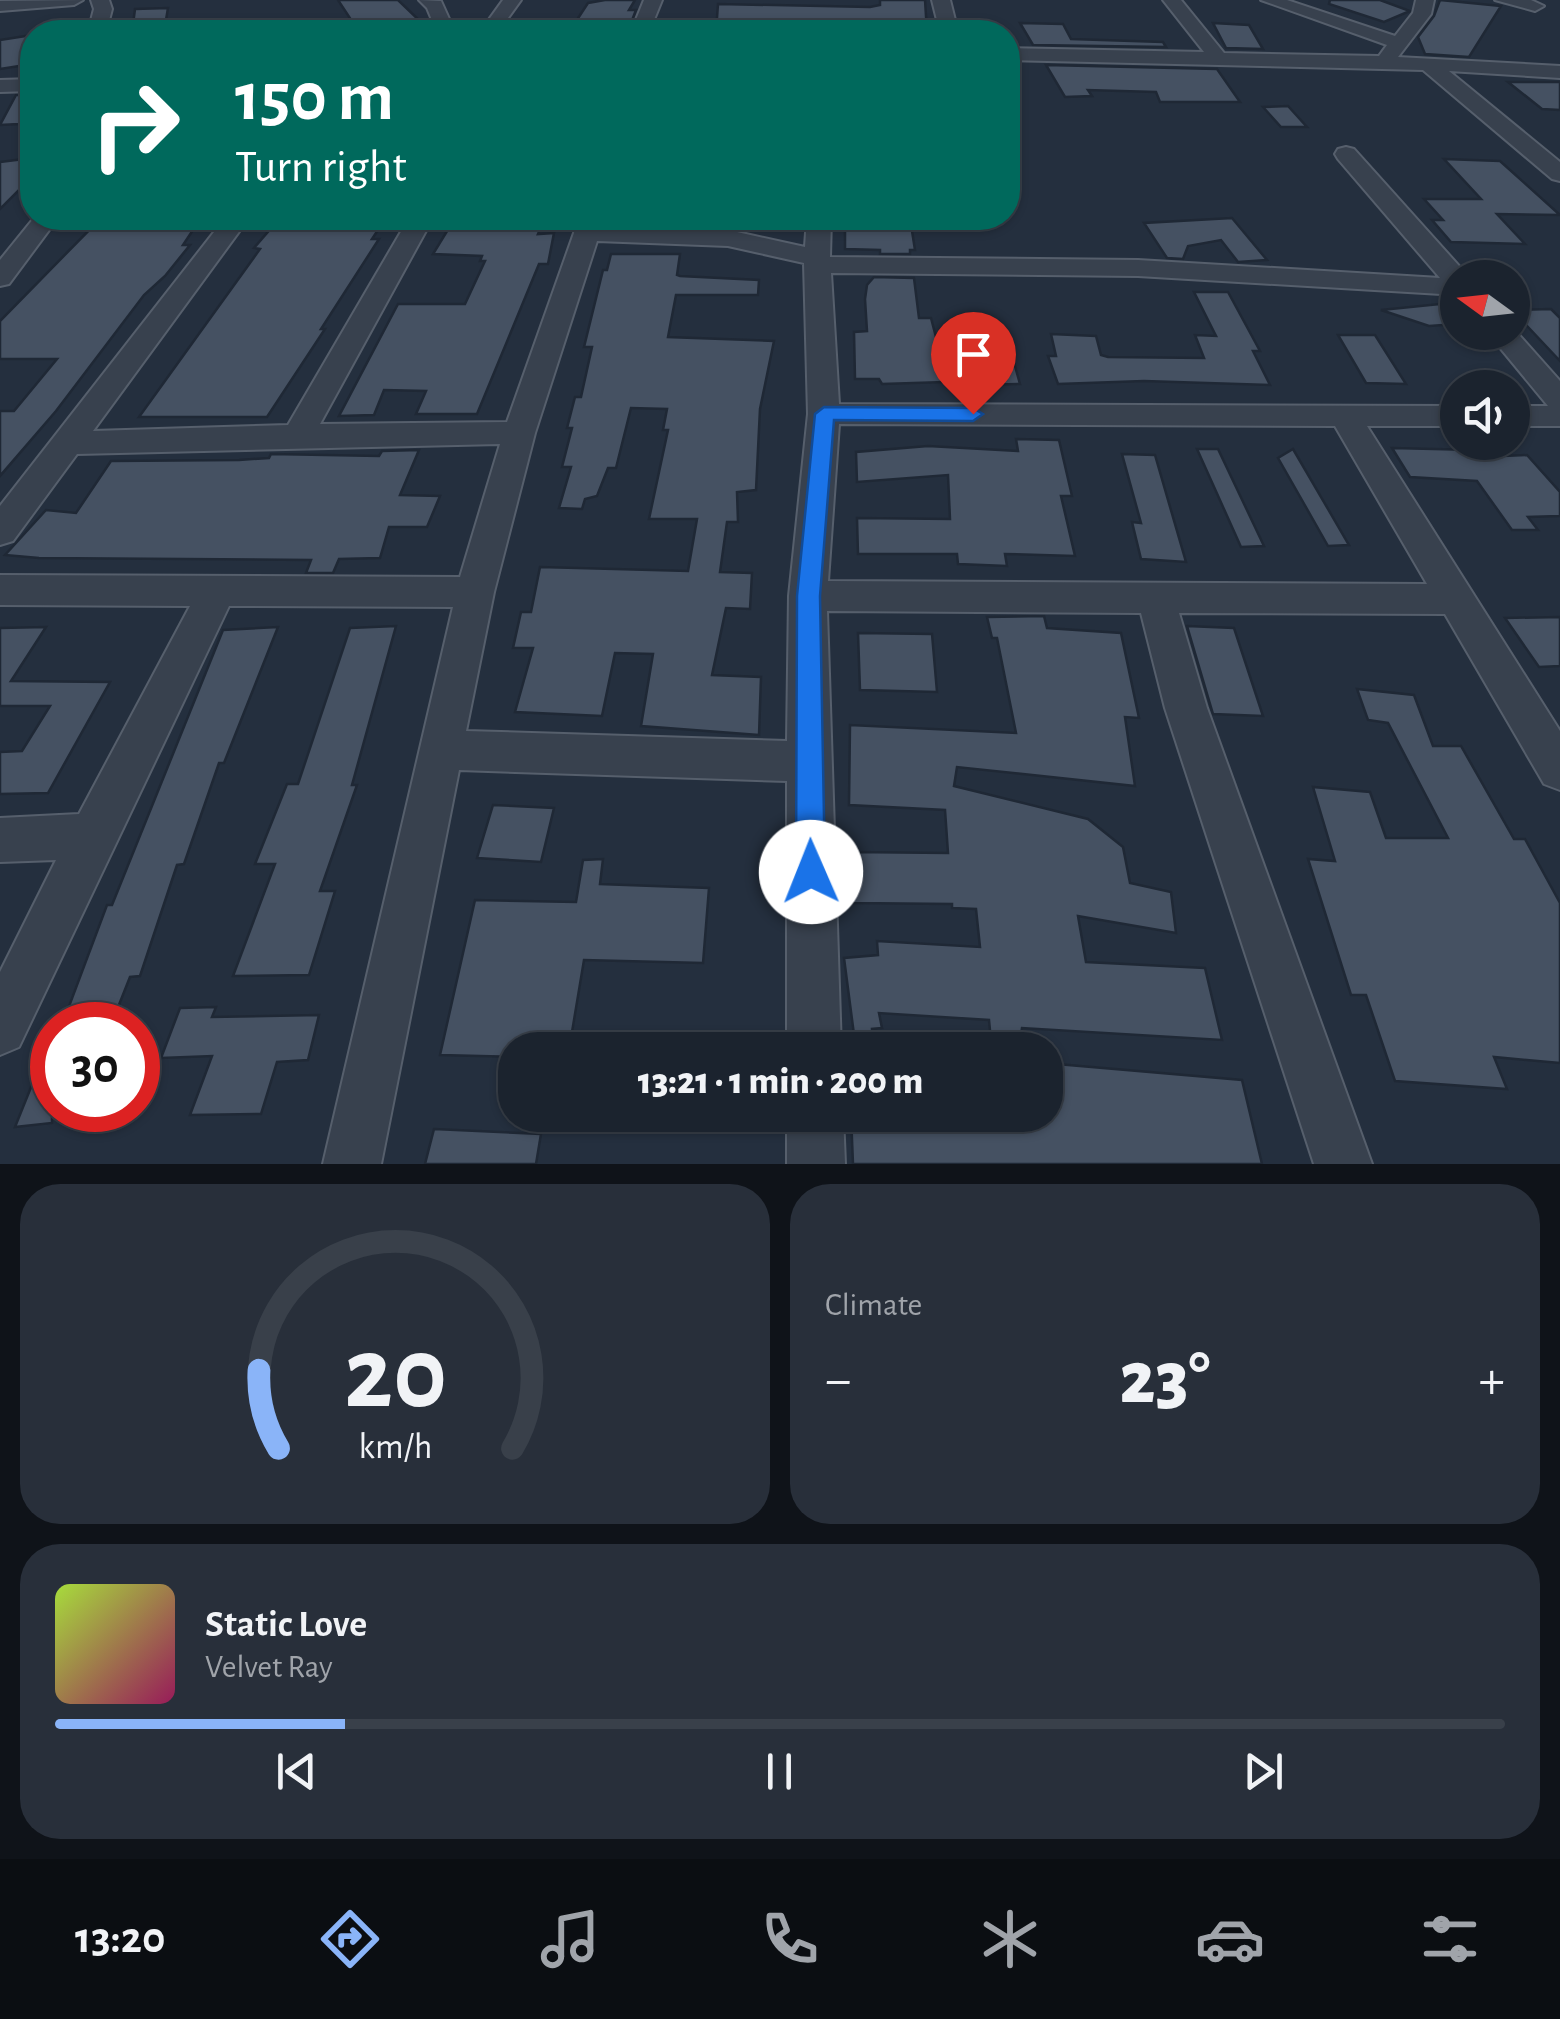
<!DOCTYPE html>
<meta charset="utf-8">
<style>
body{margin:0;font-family:"Alegreya Sans",sans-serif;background:#282f3a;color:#f1f3f6;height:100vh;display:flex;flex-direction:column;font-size:38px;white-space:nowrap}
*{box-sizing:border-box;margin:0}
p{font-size:32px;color:#a0a4aa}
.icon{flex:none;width:55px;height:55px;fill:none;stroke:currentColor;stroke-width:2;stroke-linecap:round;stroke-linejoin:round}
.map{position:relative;height:1164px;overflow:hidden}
.details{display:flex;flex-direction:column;gap:20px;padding:20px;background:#0f1319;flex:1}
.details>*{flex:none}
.guide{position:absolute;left:20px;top:20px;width:1000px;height:210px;border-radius:40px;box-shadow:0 2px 8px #0004,0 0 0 2px #39404a;background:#00695c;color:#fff;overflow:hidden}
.needle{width:65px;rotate:285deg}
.fabs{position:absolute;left:1440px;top:260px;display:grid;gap:20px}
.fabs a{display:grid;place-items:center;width:90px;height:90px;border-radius:50%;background:#1b232e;box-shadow:0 2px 8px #0004,0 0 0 2px #39404a;font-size:50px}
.speed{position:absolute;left:30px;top:1002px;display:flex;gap:20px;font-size:50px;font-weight:700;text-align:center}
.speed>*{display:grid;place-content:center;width:130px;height:130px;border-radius:50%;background:#1b232e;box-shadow:0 2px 8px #0004,0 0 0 2px #39404a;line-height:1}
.speed .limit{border:15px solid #d22;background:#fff;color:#111}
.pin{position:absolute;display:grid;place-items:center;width:85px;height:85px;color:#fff;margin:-102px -42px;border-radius:50% 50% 50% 0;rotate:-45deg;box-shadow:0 0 10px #0007}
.pin .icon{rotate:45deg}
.me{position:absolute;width:110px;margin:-55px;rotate:359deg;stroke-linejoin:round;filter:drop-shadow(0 0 8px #0008)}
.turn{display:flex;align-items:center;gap:35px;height:210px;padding:0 50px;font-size:45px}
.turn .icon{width:130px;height:130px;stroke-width:2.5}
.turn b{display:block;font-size:70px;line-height:85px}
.big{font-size:75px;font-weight:800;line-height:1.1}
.details .tile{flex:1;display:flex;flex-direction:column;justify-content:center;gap:15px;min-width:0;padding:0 35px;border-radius:40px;background:#282f3a}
.details .dial{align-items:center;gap:0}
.dial svg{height:260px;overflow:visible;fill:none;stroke:#39404a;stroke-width:7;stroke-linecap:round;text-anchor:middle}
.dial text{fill:#f1f3f6;stroke:none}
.song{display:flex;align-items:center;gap:30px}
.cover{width:120px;height:120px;border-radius:15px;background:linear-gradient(135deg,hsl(80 70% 55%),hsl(330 70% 35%))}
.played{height:10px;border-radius:5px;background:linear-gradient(90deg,#8ab4f8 20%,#39404a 20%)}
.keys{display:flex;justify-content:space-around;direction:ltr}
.heat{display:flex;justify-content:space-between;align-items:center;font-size:55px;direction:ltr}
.details .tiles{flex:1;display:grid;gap:20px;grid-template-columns:1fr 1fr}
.tile:last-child{grid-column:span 2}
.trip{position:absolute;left:498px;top:1032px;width:565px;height:100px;border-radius:40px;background:#1b232e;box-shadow:0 2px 8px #0004,0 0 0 2px #39404a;font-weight:800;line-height:100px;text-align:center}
.tabs{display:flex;height:160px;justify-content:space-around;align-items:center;background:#0b0e12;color:#a0a4aa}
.tabs .icon{width:70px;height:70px}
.tabs .on{color:#8ab4f8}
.tabs b{font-size:45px;color:#f1f3f6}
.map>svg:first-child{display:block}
.building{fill:#455162;stroke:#1f2835;stroke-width:2.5}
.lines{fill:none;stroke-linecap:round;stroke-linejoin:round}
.minor-casing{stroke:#565f6c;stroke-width:4}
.minor{fill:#38414e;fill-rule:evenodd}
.route{fill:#1a73e8;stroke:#114b97;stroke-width:2.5}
</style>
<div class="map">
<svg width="1560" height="1164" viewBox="0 0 1560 1164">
<rect width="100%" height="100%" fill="#242f3e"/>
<!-- building -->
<g class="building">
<polygon points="338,0 398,0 422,23 359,32"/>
<polygon points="605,0 635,0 629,10 636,10 628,31 569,32 588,3"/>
<polygon points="880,0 925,0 927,32 716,32 718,4 870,7 880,5"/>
<polygon points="1330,0 1380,0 1410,11 1384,22 1329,4"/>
<polygon points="1440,0 1501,6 1469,57 1425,54 1418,37 1434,16"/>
<polygon points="168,8 164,32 132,32 135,9"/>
<polygon points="1020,23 1063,24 1071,39 1163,42 1166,47 1033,45"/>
<polygon points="1213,23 1249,25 1263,49 1226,48"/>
<polygon points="32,35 32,64 0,69 0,40"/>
<polygon points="1046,65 1217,69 1240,102 1160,102 1156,92 1088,90 1092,96 1065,97"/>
<polygon points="1508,82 1560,82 1560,110 1542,109"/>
<polygon points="16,95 32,95 32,109 19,124 0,125"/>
<polygon points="1288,106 1307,127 1281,127 1263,107"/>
<polygon points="32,158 32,177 0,209 0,162"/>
<polygon points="1444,159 1500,161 1560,215 1497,214 1525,244 1451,242 1432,220 1443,220 1424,199 1481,199"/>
<polygon points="101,218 201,218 183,245 190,245 165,276 144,295 56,411 0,476 0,411 14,411 57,359 0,359 0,321"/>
<polygon points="280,218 386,218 372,239 379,239 321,329 325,329 267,417 139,417 260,249 254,248"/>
<polygon points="455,218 545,218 538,234 554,233 548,264 539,264 477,414 416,414 426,391 384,390 374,415 339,416 398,304 465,304 485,261 480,261 482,256 433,254"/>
<polygon points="858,218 910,218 915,250 910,250 910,254 880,254 880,250 845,249 845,228 859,229"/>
<polygon points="1232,218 1267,260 1238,262 1221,240 1188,246 1183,259 1167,258 1144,223"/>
<polygon points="611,254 680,254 677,275 680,276 759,280 758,295 676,295 668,337 774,341 760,409 756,490 737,492 738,522 727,522 720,572 752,573 750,609 726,608 712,675 761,677 759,735 641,726 653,654 615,653 602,716 515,712 533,648 513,648 521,612 531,612 540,567 688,571 697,519 649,519 668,430 663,430 667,409 631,408 616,468 608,468 597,496 585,499 582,509 559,508 571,467 562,467 572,428 567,428 575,397 581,397 592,347 584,347 603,270 607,270"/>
<polygon points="874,277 914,278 919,318 931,318 942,360 1013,359 1020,384 976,385 976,381 882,384 879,379 855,379 854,332 867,331 865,299 867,285"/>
<polygon points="1194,292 1228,292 1260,351 1253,351 1270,385 1144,381 1058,384 1048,356 1056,356 1051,334 1096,336 1101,355 1108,357 1204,358 1195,335 1216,336"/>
<polygon points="1440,304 1458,324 1429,326 1381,310"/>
<polygon points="1551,309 1560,318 1560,361 1512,310"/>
<polygon points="1338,335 1375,335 1406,384 1366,383"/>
<polygon points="1016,439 1059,440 1072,496 1061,496 1075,556 1005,554 1007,566 958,564 957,554 858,554 857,518 950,519 948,475 857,482 856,452 928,446 1018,451"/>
<polygon points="1392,448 1475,450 1480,457 1527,455 1560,492 1560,516 1528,517 1538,530 1512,530 1477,481 1410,477"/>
<polygon points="1197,449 1218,449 1264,546 1241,547"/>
<polygon points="1293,449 1349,545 1328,546 1278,458"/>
<polygon points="419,450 400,495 440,496 427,527 389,527 380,558 339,559 333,573 306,573 311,560 39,558 5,555 46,510 76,513 111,461 239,460 269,458 271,454 379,456 382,451"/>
<polygon points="1122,454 1155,455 1186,562 1141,559 1132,522 1141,523"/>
<polygon points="1044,616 1047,628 1121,633 1139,718 1125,717 1135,786 957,767 954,786 1088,819 1123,847 1130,883 1171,892 1176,933 1078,916 1086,962 1205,968 1222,1040 1022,1028 1020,1042 991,1041 989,1020 879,1013 882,1028 872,1029 873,1050 856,1050 844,958 878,955 877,941 980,947 976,909 952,908 952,904 852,903 850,852 948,853 945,810 849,805 850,725 1016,733 997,638 992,638 987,617"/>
<polygon points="1560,617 1560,666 1539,667 1505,618"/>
<polygon points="396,626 352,785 357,785 320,891 335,891 309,975 233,976 275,864 255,864 287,784 298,784 350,628"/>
<polygon points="1187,626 1234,628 1263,716 1213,714"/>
<polygon points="46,627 11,681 110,682 48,793 0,794 0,752 22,751 50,706 0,706 0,628"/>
<polygon points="278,627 224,763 219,763 184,864 177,865 140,976 130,977 111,1025 62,1025 107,905 112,905 223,630"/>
<polygon points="858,633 932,634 937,692 860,690"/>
<polygon points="1357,689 1414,695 1433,746 1461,746 1514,839 1525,839 1560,903 1560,1063 1494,1057 1507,1089 1395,1081 1366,995 1351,995 1308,859 1335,861 1313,787 1370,792 1386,838 1448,838 1388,723 1368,720"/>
<polygon points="493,805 554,808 541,862 477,858"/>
<polygon points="603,859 600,884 709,888 703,963 584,960 569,1050 515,1050 515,1057 440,1055 475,900 576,902 583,860"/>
<polygon points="216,1007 212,1017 319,1015 308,1060 277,1062 261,1114 190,1115 212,1056 161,1058 180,1008"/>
<polygon points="52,1035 52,1123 15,1127"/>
<polygon points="1045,1063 1242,1080 1262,1164 853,1164 851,1115 1045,1115"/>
<polygon points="434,1129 541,1134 536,1164 425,1164"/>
</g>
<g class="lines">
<!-- minor casing -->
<g class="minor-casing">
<g id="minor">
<polygon points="83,0 74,5 0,11 0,1"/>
<polygon points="91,0 109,0 112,9 106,32 88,32 94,9"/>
<polygon points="419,0 441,1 455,32 437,32 427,8"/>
<polygon points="503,0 521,0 498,32 480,32"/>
<polygon points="644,0 662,0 649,32 631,32"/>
<polygon points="932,0 950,0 958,32 940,32"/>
<polygon points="1163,0 1181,0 1224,53 1379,56 1387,45 1261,0 1287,0 1395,36 1413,13 1416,0 1434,0 1431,14 1398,57 1560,66 1560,78 1449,71 1560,162 1560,181 1552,179 1423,70 1008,60 1008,48 1204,52"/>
<polygon points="1495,0 1531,0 1544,6 1535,11"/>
<polygon points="225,25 231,26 234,32 216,32 219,26"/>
<polygon points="32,79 32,91 0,92 0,80"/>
<path d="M1346 147 1354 149 1468 276 1458 278V295L1138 276 831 273 839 404 1458 406V426H1367L1560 731V790L1544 784 1445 614 1179 613 1207 708 1372 1164H1314L1165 708 1141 613 827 611 841 1050H787V781L459 770 381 1164H323L453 607 229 606 19 1047 0 1055V972L56 860 0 862V818L79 814 190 606 0 605V575L460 577 500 444 77 454 13 541 0 545V506L225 218H249L93 431 288 425 409 218H433L320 424 507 422 574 233 576 218H600V226L728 230 805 247 807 218H831L830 257 1138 260 1440 278 1338 159 1335 154 1338 149ZM597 241 728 246 804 263 808 414 789 596 787 741 466 731 494 592 535 433ZM839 424 1335 426 1427 584 828 581Z"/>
<polygon points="34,218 58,218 9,284 0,286 0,260"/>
<polygon points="1512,327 1560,381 1560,426 1512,426 1512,406 1548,406 1487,332 1512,332"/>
<polygon points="787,1115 843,1115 845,1164 787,1164"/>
</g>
</g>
<!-- minor -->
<use href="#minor" class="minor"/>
</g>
<!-- route -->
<polygon class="route" points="824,407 973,408 983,414 973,421 834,420 820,596 825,872 821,882 811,886 801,882 796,872 797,596 815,414"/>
</svg>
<div class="fabs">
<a><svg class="needle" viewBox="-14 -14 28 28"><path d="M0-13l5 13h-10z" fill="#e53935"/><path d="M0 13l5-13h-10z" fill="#a0a4aa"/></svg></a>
<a><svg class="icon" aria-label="sound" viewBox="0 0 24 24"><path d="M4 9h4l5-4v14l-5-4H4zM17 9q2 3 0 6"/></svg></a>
</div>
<div class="speed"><div class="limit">30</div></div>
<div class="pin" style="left:973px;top:414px;background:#d93025"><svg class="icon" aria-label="arrive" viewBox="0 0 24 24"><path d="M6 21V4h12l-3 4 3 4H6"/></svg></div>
<svg class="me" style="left:811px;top:872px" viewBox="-20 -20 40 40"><circle r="19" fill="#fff"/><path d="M0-13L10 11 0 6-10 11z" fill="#1a73e8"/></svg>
<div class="trip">13:21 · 1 min · 200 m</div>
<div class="guide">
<div class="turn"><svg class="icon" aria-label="right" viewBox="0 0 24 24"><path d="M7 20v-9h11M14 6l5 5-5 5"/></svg><div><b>150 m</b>Turn right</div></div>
</div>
</div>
<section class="details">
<div class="tiles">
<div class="tile dial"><svg viewBox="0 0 100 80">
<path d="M14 69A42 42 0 1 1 86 69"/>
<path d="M14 69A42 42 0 0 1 8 45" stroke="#8ab4f8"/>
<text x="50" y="56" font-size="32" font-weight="700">20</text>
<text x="50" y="72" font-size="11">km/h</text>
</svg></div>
<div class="tile"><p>Climate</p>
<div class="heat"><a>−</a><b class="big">23°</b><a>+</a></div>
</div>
<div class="tile">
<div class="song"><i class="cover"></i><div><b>Static Love</b><p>Velvet Ray</p></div></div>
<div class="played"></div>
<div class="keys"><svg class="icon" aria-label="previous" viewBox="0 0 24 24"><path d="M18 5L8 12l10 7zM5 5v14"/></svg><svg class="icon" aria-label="pause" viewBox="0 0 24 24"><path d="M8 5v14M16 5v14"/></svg><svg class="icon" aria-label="next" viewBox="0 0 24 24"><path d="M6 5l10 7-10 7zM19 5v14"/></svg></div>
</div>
</div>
</section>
<nav class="tabs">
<b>13:20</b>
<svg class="icon on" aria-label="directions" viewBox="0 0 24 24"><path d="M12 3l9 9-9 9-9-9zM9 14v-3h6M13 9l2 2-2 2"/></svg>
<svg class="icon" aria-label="music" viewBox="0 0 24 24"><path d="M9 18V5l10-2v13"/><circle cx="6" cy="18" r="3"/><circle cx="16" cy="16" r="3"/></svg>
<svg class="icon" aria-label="phone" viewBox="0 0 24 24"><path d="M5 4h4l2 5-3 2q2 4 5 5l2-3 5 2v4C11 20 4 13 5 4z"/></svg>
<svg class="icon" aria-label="climate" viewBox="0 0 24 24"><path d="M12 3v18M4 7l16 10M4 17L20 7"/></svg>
<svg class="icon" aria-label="car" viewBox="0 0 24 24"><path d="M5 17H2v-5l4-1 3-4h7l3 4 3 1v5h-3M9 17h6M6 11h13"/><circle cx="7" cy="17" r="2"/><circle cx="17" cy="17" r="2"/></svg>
<svg class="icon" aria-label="filters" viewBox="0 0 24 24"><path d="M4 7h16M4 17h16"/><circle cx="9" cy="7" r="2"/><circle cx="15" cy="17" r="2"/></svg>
</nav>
